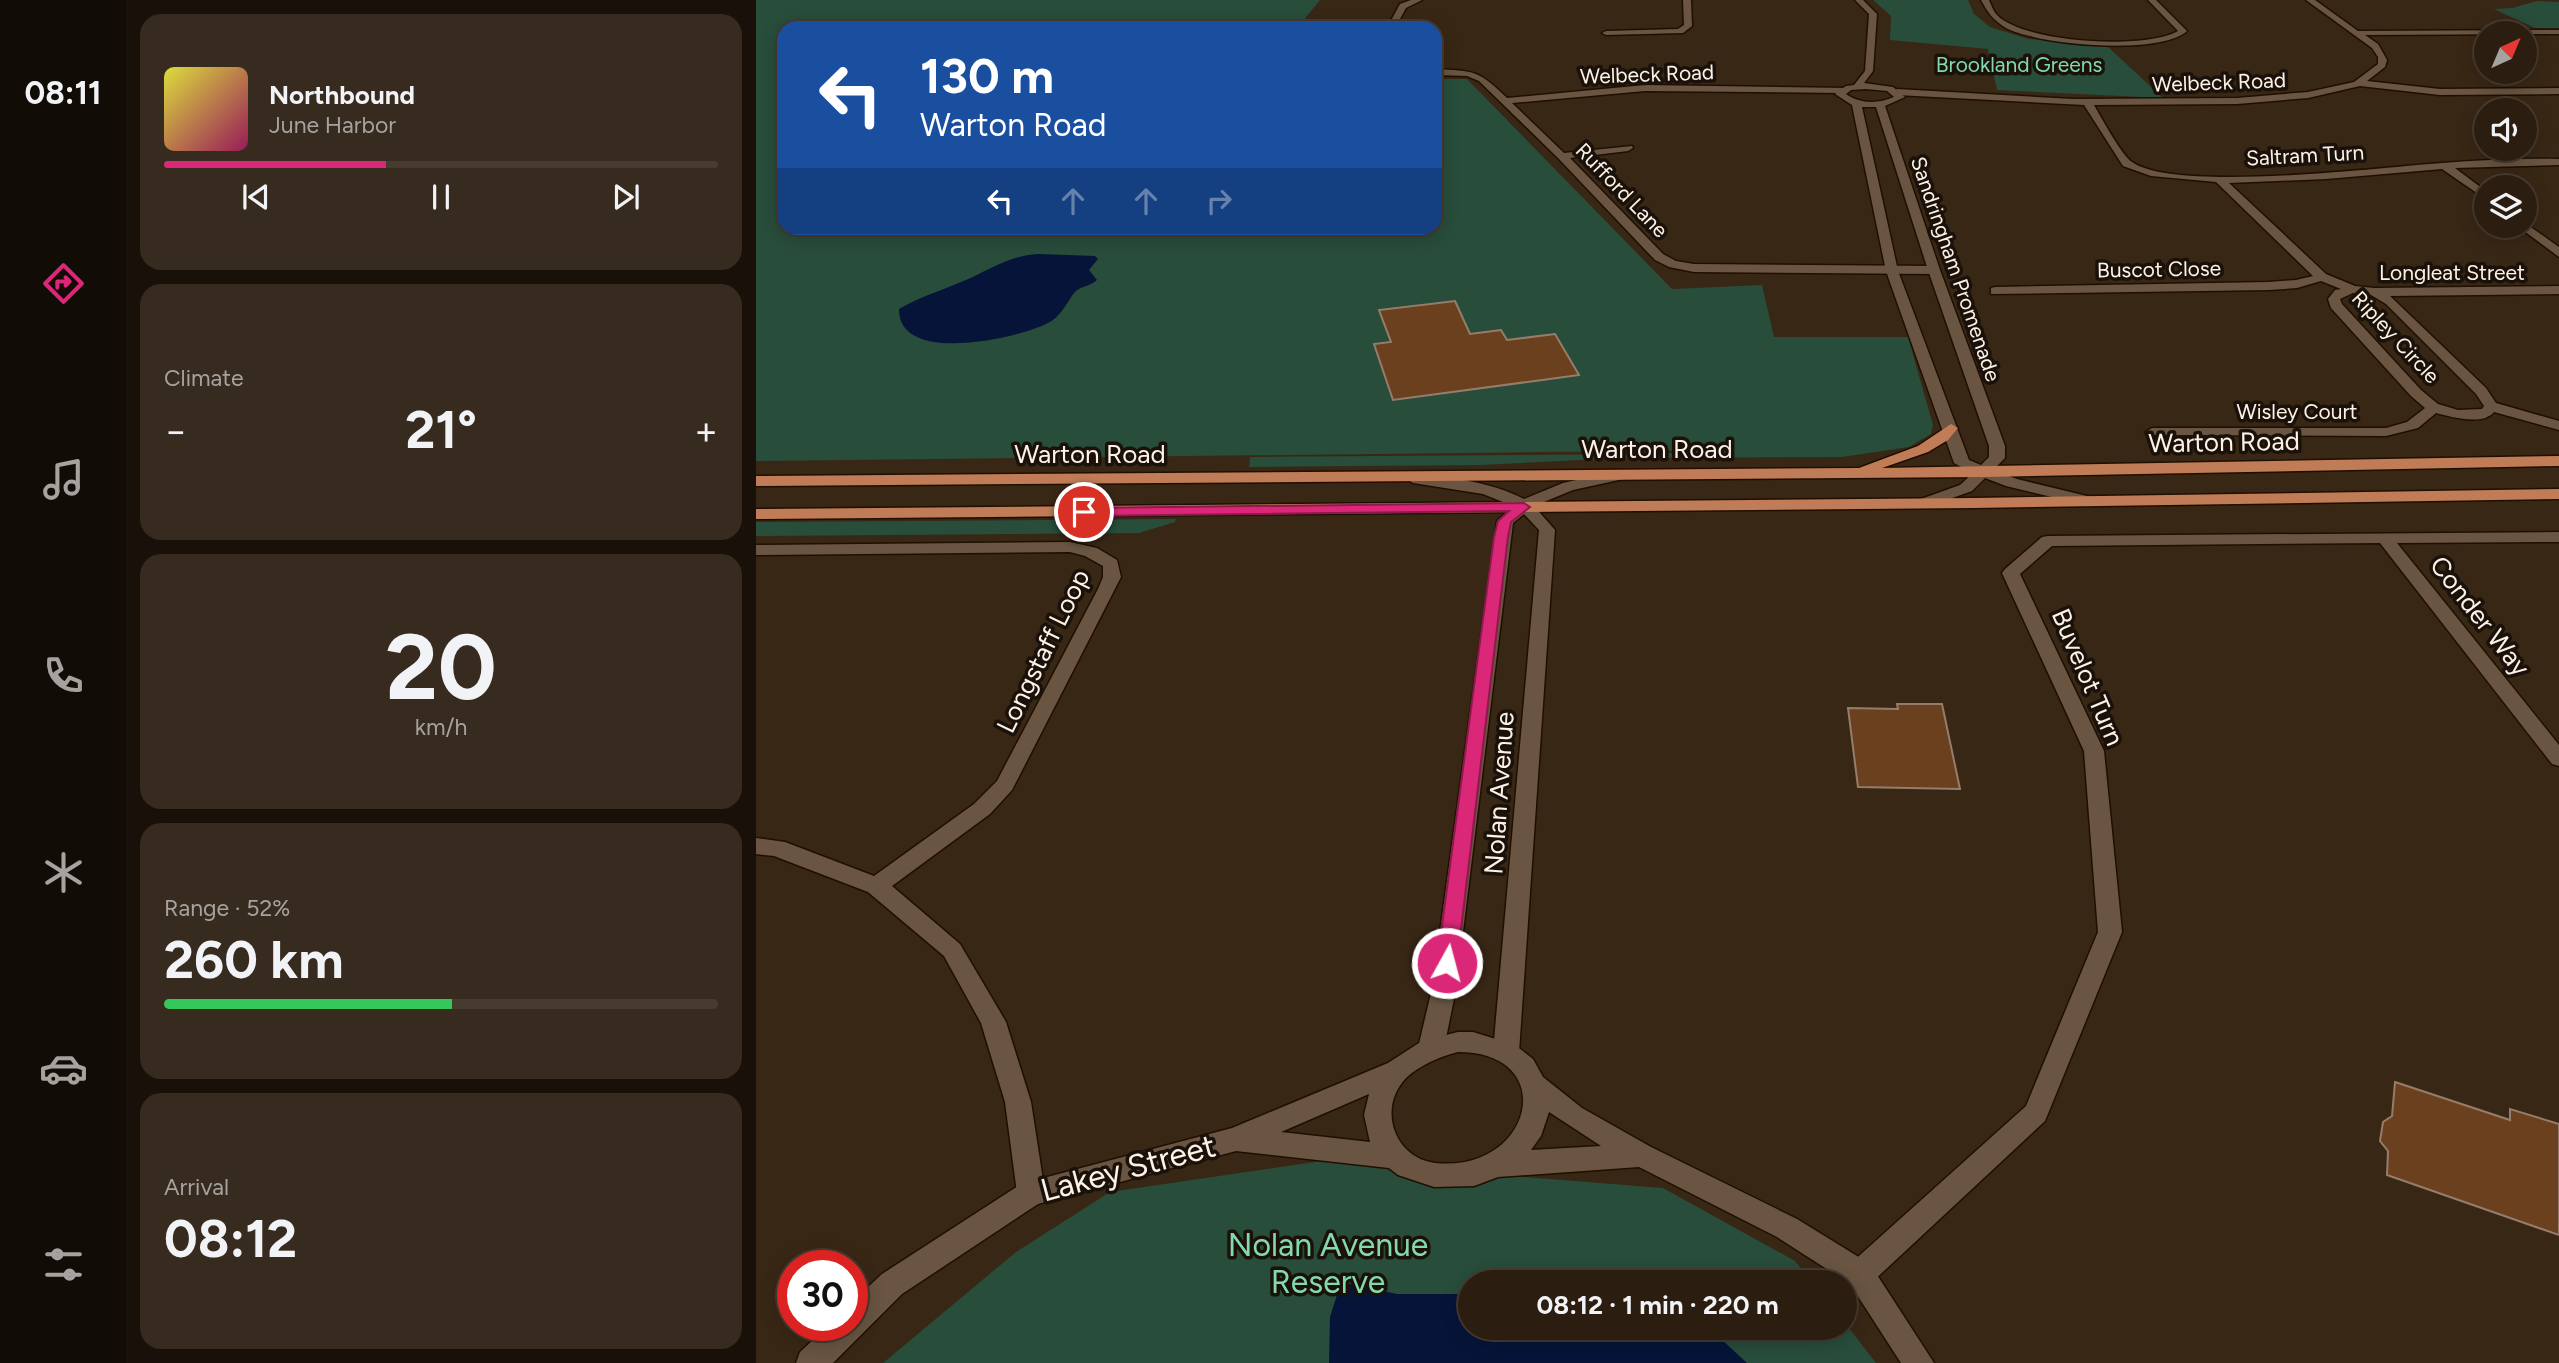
<!DOCTYPE html>
<meta charset="utf-8">
<style>
body{margin:0;font-family:Figtree,sans-serif;background:#372a1e;color:#f1f3f6;height:100vh;display:flex;flex-direction:column;font-size:26px;white-space:nowrap}
*{box-sizing:border-box;margin:0}
p{font-size:23px;color:#a6a29f}
.icon{flex:none;width:38px;height:38px;fill:none;stroke:currentColor;stroke-width:2;stroke-linecap:round;stroke-linejoin:round}
.map{position:relative;flex:1;overflow:hidden}
.panel{display:flex;flex-direction:column;gap:14px;padding:14px;background:#181009;width:630px}
.panel>*{flex:none}
.banner{position:absolute;left:21px;top:21px;width:665px;height:214px;border-radius:21px;box-shadow:0 4px 18px #0003,0 0 0 2px #473b30;background:#1a4fa0;color:#fff;overflow:hidden}
.needle{width:46px;rotate:44deg}
.fabs{position:absolute;left:1718px;top:21px;display:grid;gap:14px}
.fabs a{display:grid;place-items:center;width:63px;height:63px;border-radius:50%;background:#2b1d10;box-shadow:0 4px 18px #0003,0 0 0 2px #473b30;font-size:35px}
.speed{position:absolute;left:21px;top:1250px;display:flex;gap:14px;font-size:35px;font-weight:700;text-align:center}
.speed>*{display:grid;place-content:center;width:91px;height:91px;border-radius:50%;background:#2b1d10;box-shadow:0 4px 18px #0003,0 0 0 2px #473b30;line-height:1}
.speed .limit{border:10px solid #d22;background:#fff;color:#111}
.pin{position:absolute;display:grid;place-items:center;width:60px;height:60px;color:#fff;margin:-30px;border:4px solid #fff;border-radius:50%;box-shadow:0 2px 7px #0007}
.me{position:absolute;width:77px;margin:-38px;rotate:7deg;stroke-linejoin:round;filter:drop-shadow(0 0 5px #0008)}
.turn{display:flex;align-items:center;gap:24px;height:147px;padding:0 28px;font-size:32px}
.turn .icon{width:91px;height:91px;stroke-width:2.5}
.turn b{display:block;font-size:49px;line-height:60px}
.lanes{display:flex;align-items:center;height:66px;padding:0 28px;background:#0003;justify-content:center;gap:35px;direction:ltr}
.lanes .off{opacity:.35}
.big{font-size:52px;font-weight:700;line-height:1.1}
.panel .card{flex:1;display:flex;flex-direction:column;justify-content:center;gap:10px;min-width:0;padding:0 24px;border-radius:21px;background:#372a1e}
.panel .dial{align-items:center;gap:0}
.dial b{font-size:91px;line-height:1}
.song{display:flex;align-items:center;gap:21px}
.cover{width:84px;height:84px;border-radius:10px;background:linear-gradient(135deg,hsl(60 70% 55%),hsl(330 70% 35%))}
.played{height:7px;border-radius:4px;background:linear-gradient(90deg,#db2777 40%,#473b30 40%)}
.keys{display:flex;justify-content:space-around;direction:ltr}
.heat{display:flex;justify-content:space-between;align-items:center;font-size:38px;direction:ltr}
.charge{height:10px;border-radius:5px;background:linear-gradient(90deg,#34c759 52%,#473b30 0)}
.trip{position:absolute;left:702px;top:1270px;width:399px;height:70px;border-radius:35px;background:#2b1d10;box-shadow:0 4px 18px #0003,0 0 0 2px #473b30;font-weight:700;line-height:70px;text-align:center}
main{display:flex;flex:1;min-height:0}
.dock{display:flex;flex-direction:column;width:126px;justify-content:space-around;align-items:center;background:#110c06;color:#a6a29f}
.dock .icon{width:49px;height:49px}
.dock .current{color:#db2777}
.dock b{font-size:32px;color:#f1f3f6}
.map>svg:first-child{display:block}
.green{fill:#284d3b}
.water{fill:#06143a}
.building{fill:#6a401e;stroke:#967d6b;stroke-width:2}
.lines{fill:none;stroke-linecap:round;stroke-linejoin:round}
.minor-casing{stroke:#200f01;stroke-width:3}
.tertiary-casing{stroke:#200f01;stroke-width:3}
.primary-casing{stroke:#200f01;stroke-width:3}
.minor{fill:#695541;fill-rule:evenodd}
.tertiary{fill:#695541;fill-rule:evenodd}
.primary{fill:#bf7c56;fill-rule:evenodd}
.route{fill:#db2777;stroke:#8e194d;stroke-width:2}
.labels{text-anchor:middle;dominant-baseline:central;stroke-width:7;stroke-linejoin:round;paint-order:stroke}
.far-park-label{font-size:21px;fill:#82d9ae;stroke:#1a120a}
.far-street-label{font-size:21px;fill:#fef2e7;stroke:#1a120a}
.street-label{font-size:26px;fill:#fef2e7;stroke:#1a120a}
.near-street-label{font-size:32px;fill:#fef2e7;stroke:#1a120a}
.near-park-label{font-size:32px;fill:#82d9ae;stroke:#1a120a}
</style>
<main>
<nav class="dock">
<b>08:11</b>
<svg class="icon current" aria-label="directions" viewBox="0 0 24 24"><path d="M12 3l9 9-9 9-9-9zM9 14v-3h6M13 9l2 2-2 2"/></svg>
<svg class="icon" aria-label="music" viewBox="0 0 24 24"><path d="M9 18V5l10-2v13"/><circle cx="6" cy="18" r="3"/><circle cx="16" cy="16" r="3"/></svg>
<svg class="icon" aria-label="phone" viewBox="0 0 24 24"><path d="M5 4h4l2 5-3 2q2 4 5 5l2-3 5 2v4C11 20 4 13 5 4z"/></svg>
<svg class="icon" aria-label="climate" viewBox="0 0 24 24"><path d="M12 3v18M4 7l16 10M4 17L20 7"/></svg>
<svg class="icon" aria-label="car" viewBox="0 0 24 24"><path d="M5 17H2v-5l4-1 3-4h7l3 4 3 1v5h-3M9 17h6M6 11h13"/><circle cx="7" cy="17" r="2"/><circle cx="17" cy="17" r="2"/></svg>
<svg class="icon" aria-label="filters" viewBox="0 0 24 24"><path d="M4 7h16M4 17h16"/><circle cx="9" cy="7" r="2"/><circle cx="15" cy="17" r="2"/></svg>
</nav>
<section class="panel">
<div class="card">
<div class="song"><i class="cover"></i><div><b>Northbound</b><p>June Harbor</p></div></div>
<div class="played"></div>
<div class="keys"><svg class="icon" aria-label="previous" viewBox="0 0 24 24"><path d="M18 5L8 12l10 7zM5 5v14"/></svg><svg class="icon" aria-label="pause" viewBox="0 0 24 24"><path d="M8 5v14M16 5v14"/></svg><svg class="icon" aria-label="next" viewBox="0 0 24 24"><path d="M6 5l10 7-10 7zM19 5v14"/></svg></div>
</div>
<div class="card"><p>Climate</p>
<div class="heat"><a>−</a><b class="big">21°</b><a>+</a></div>
</div>
<div class="card dial"><b>20</b><p>km/h</p></div>
<div class="card"><p>Range · 52%</p><b class="big">260 km</b><div class="charge"></div></div>
<div class="card"><p>Arrival</p><b class="big">08:12</b></div>
</section>
<div class="map">
<svg width="1803" height="1363" viewBox="0 0 1803 1363">
<rect width="100%" height="100%" fill="#392715"/>
<!-- green -->
<g class="green">
<polygon points="0,0 564,0 541,28 28,28 28,228 679,228 679,79 711,79 916,289 1006,285 1018,337 1152,337 1177,425 1175,434 1153,447 1086,457 866,458 724,465 493,467 494,457 900,454 963,450 0,461"/>
<polygon points="1117,0 1212,0 1218,14 1234,27 1272,39 1350,45 1407,98 1241,90 1232,49 1134,40 1135,16"/>
<polygon points="1781,1 1803,2 1803,28 1779,28 1738,9 1756,8"/>
<polygon points="420,519 419,522 383,533 0,536 0,522"/>
<polygon points="566,1161 907,1188 1039,1261 1057,1283 714,1283 714,1328 1088,1328 1089,1323 1120,1363 127,1363 260,1252 354,1192"/>
</g>
<!-- water -->
<g class="water">
<path d="M283 254 339 256 342 259 333 270 341 280C335 286 322 287 318 293 309 305 305 317 290 324 259 339 142 365 143 309 165 296 187 290 210 280 235 269 255 255 283 254Z"/>
<polygon points="585,1282 641,1294 714,1294 714,1328 953,1328 991,1363 573,1363 574,1317"/>
</g>
<!-- building -->
<g class="building">
<polygon points="699,301 714,334 745,330 751,340 799,334 823,375 637,400 618,344 635,342 623,310"/>
<polygon points="1141,704 1186,704 1204,789 1102,787 1092,708 1142,709"/>
<polygon points="1639,1082 1754,1120 1754,1109 1803,1124 1803,1235 1631,1175 1632,1151 1624,1141 1627,1122 1636,1116"/>
</g>
<g class="lines">
<!-- minor casing -->
<g class="minor-casing">
<g id="minor">
<polygon points="655,0 666,0 650,8 639,28 631,28 644,4"/>
<polygon points="927,0 935,0 936,26 927,33 850,35 846,33 850,31 922,29 928,25"/>
<path d="M1225 0H1233C1235 4 1237 11 1241 15 1268 43 1389 50 1422 31L1392 0H1400L1431 31C1404 56 1282 45 1250 28 1237 20 1232 13 1225 0Z"/>
<path d="M1550 0H1559L1602 31 1803 30V34L1609 35 1622 44 1631 60 1629 67 1611 81 1684 89 1803 88V94L1684 95 1604 86 1552 98 1481 104 1338 105C1345 117 1366 156 1376 162 1419 193 1628 167 1686 163 1725 160 1764 158 1803 159V165L1699 168 1731 192V200L1686 169 1570 179 1473 183 1570 274 1599 286 1618 288 1803 286V294L1634 296 1730 388 1740 403 1803 421V430L1738 412C1727 426 1695 417 1680 413L1662 428 1630 436 1391 435 1389 432 1396 428H1630L1651 422 1669 408 1655 396 1575 308 1572 299 1579 290 1585 289 1565 281 1541 288 1513 290 1235 294V288L1239 287 1513 282 1540 280 1557 276 1460 182 1395 176 1367 166 1328 105 1141 95 1136 92 1141 89 1317 99 1481 98 1552 92 1598 82 1622 64V57L1616 48ZM1597 293 1615 295 1630 304 1720 394 1728 406 1726 409 1702 410 1682 404 1665 390 1586 304 1584 299Z"/>
<path d="M679 69C719 71 722 70 751 98L889 85 1090 88 1092 90 1087 93 889 91 756 103 808 153 876 146 877 148 872 151 814 158 907 254 920 261 938 264 1178 266 1184 270 1178 274 938 272 913 267 899 260 802 158 723 81 711 76 679 75Z"/>
<polygon points="1769,223 1803,247 1803,257 1764,228 1762,226 1769,226"/>
<path d="M866 470 874 475 872 478 817 490 778 506 799 530 763 1052 759 1059 750 1062 741 1059 737 1052 783 530 768 514 757 523 700 989 688 1048 684 1055 675 1058 666 1055 662 1048 676 989 741 521 757 506 727 494 657 483 649 478 657 473C695 478 733 481 768 499L807 483Z"/>
<polygon points="1803,532 1803,542 1641,543 1803,745 1803,766 1796,764 1624,543 1296,546 1264,574 1348,751 1366,932 1289,1121 1114,1284 1104,1288 1094,1284 1089,1274 1094,1264 1270,1106 1342,932 1328,751 1246,573 1249,569 1286,537 1292,536"/>
<polygon points="314,542 341,548 361,560 365,577 256,790 234,814 136,886 204,944 250,1022 275,1102 289,1193 285,1202 275,1206 265,1202 261,1193 249,1102 225,1023 188,956 112,892 18,856 0,854 0,838 29,842 118,876 218,804 241,781 342,589 347,577 347,566 329,556 314,552 0,555 0,545"/>
</g>
</g>
<!-- tertiary casing -->
<g class="tertiary-casing">
<g id="tertiary">
<path d="M1099 0H1107L1121 14 1117 71 1108 83 1137 87 1149 97 1129 106 1184 270 1249 446V458L1237 470 1261 479 1335 497 1337 500 1335 503 1329 505 1250 486 1229 478 1216 491 1171 507 1163 502 1165 499 1204 485 1217 473 1198 463 1130 271 1096 105 1079 94 1090 86 1098 85 1109 71 1113 14ZM1110 89 1131 91 1138 97C1122 104 1104 104 1090 94L1095 90ZM1106 107H1120L1172 270 1233 446V457L1225 465 1213 460 1142 271Z"/>
<path d="M702 1032H717L759 1045 777 1059 787 1077 826 1108 895 1147 1041 1219 1114 1264 1178 1363H1145L1094 1284 1021 1237 883 1167 742 1177 718 1186 678 1187 642 1175 633 1168 480 1151 282 1204 146 1294 77 1363H40L44 1352 73 1325H96V1302L126 1274 265 1184 476 1128 632 1063 666 1041ZM702 1052C805 1052 777 1173 679 1163 638 1158 621 1108 650 1078 664 1065 683 1057 702 1052ZM613 1094 608 1115 614 1142 525 1132ZM793 1112 845 1146 775 1150 785 1136Z"/>
</g>
</g>
<!-- primary casing -->
<g class="primary-casing">
<g id="primary">
<polygon points="1195,424 1202,428 1192,440 1172,452 1126,468 1803,456 1803,466 1229,477 0,486 0,476 1103,468 1162,446"/>
<polygon points="1803,489 1803,499 1218,508 0,519 0,509 1218,498"/>
</g>
</g>
<!-- minor -->
<use href="#minor" class="minor"/>
<!-- tertiary -->
<use href="#tertiary" class="tertiary"/>
<!-- primary -->
<use href="#primary" class="primary"/>
</g>
<!-- route -->
<polygon class="route" points="768,503 774,507 755,522 752,537 701,963 698,968 691,971 684,968 681,963 738,537 742,521 753,511 328,516 321,512 328,508"/>
<g class="labels">
<!-- far-park labels -->
<g class="far-park-label">
<text x="1263" y="64">Brookland Greens</text>
</g>
<!-- far-street labels -->
<g class="far-street-label">
<text transform="translate(891 74) rotate(-2)">Welbeck Road</text>
<text transform="translate(1463 82) rotate(-2)">Welbeck Road</text>
<text transform="translate(1549 155) rotate(-3)">Saltram Turn</text>
<text transform="translate(866 190) rotate(46)">Rufford Lane</text>
<text transform="translate(1200 269) rotate(71)">Sandringham Promenade</text>
<text transform="translate(1403 269) rotate(-1)">Buscot Close</text>
<text x="1696" y="272">Longleat Street</text>
<text transform="translate(1640 337) rotate(47)">Ripley Circle</text>
<text x="1541" y="411">Wisley Court</text>
</g>
<!-- street labels -->
<g class="street-label">
<text transform="translate(1468 442) rotate(-1)">Warton Road</text>
<text x="901" y="449">Warton Road</text>
<text x="334" y="454">Warton Road</text>
<text transform="translate(1724 616) rotate(52)">Conder Way</text>
<text transform="translate(287 651) rotate(-64)">Longstaff Loop</text>
<text transform="translate(1332 677) rotate(67)">Buvelot Turn</text>
<text transform="translate(743 793) rotate(-86)">Nolan Avenue</text>
</g>
<!-- near-street labels -->
<g class="near-street-label">
<text transform="translate(372 1168) rotate(-15)">Lakey Street</text>
</g>
<!-- near-park labels -->
<g class="near-park-label">
<text x="572" y="1245">Nolan Avenue<tspan x="572" dy="37">Reserve</tspan></text>
</g>
</g>
</svg>
<div class="fabs">
<a><svg class="needle" viewBox="-14 -14 28 28"><path d="M0-13l5 13h-10z" fill="#e53935"/><path d="M0 13l5-13h-10z" fill="#a6a29f"/></svg></a>
<a><svg class="icon" aria-label="sound" viewBox="0 0 24 24"><path d="M4 9h4l5-4v14l-5-4H4zM17 9q2 3 0 6"/></svg></a>
<a><svg class="icon" aria-label="layers" viewBox="0 0 24 24"><path d="M12 4l9 5-9 5-9-5zM3 14l9 5 9-5"/></svg></a>
</div>
<div class="speed"><div class="limit">30</div></div>
<div class="pin" style="left:328px;top:512px;background:#d93025"><svg class="icon" aria-label="arrive" viewBox="0 0 24 24"><path d="M6 21V4h12l-3 4 3 4H6"/></svg></div>
<svg class="me" style="left:691px;top:963px" viewBox="-20 -20 40 40"><circle r="17" fill="#db2777" stroke="#fff" stroke-width="3"/><path d="M0-11L8 9 0 5-8 9z" fill="#fff"/></svg>
<div class="trip">08:12 · 1 min · 220 m</div>
<div class="banner">
<div class="turn"><svg class="icon" aria-label="left" viewBox="0 0 24 24"><path d="M17 20v-9H6M10 6l-5 5 5 5"/></svg><div><b>130 m</b>Warton Road</div></div>
<div class="lanes"><svg class="icon" aria-label="left" viewBox="0 0 24 24"><path d="M17 20v-9H6M10 6l-5 5 5 5"/></svg><svg class="icon off" aria-label="ahead" viewBox="0 0 24 24"><path d="M12 20V5M6 11l6-6 6 6"/></svg><svg class="icon off" aria-label="ahead" viewBox="0 0 24 24"><path d="M12 20V5M6 11l6-6 6 6"/></svg><svg class="icon off" aria-label="right" viewBox="0 0 24 24"><path d="M7 20v-9h11M14 6l5 5-5 5"/></svg></div>
</div>
</div>
</main>
